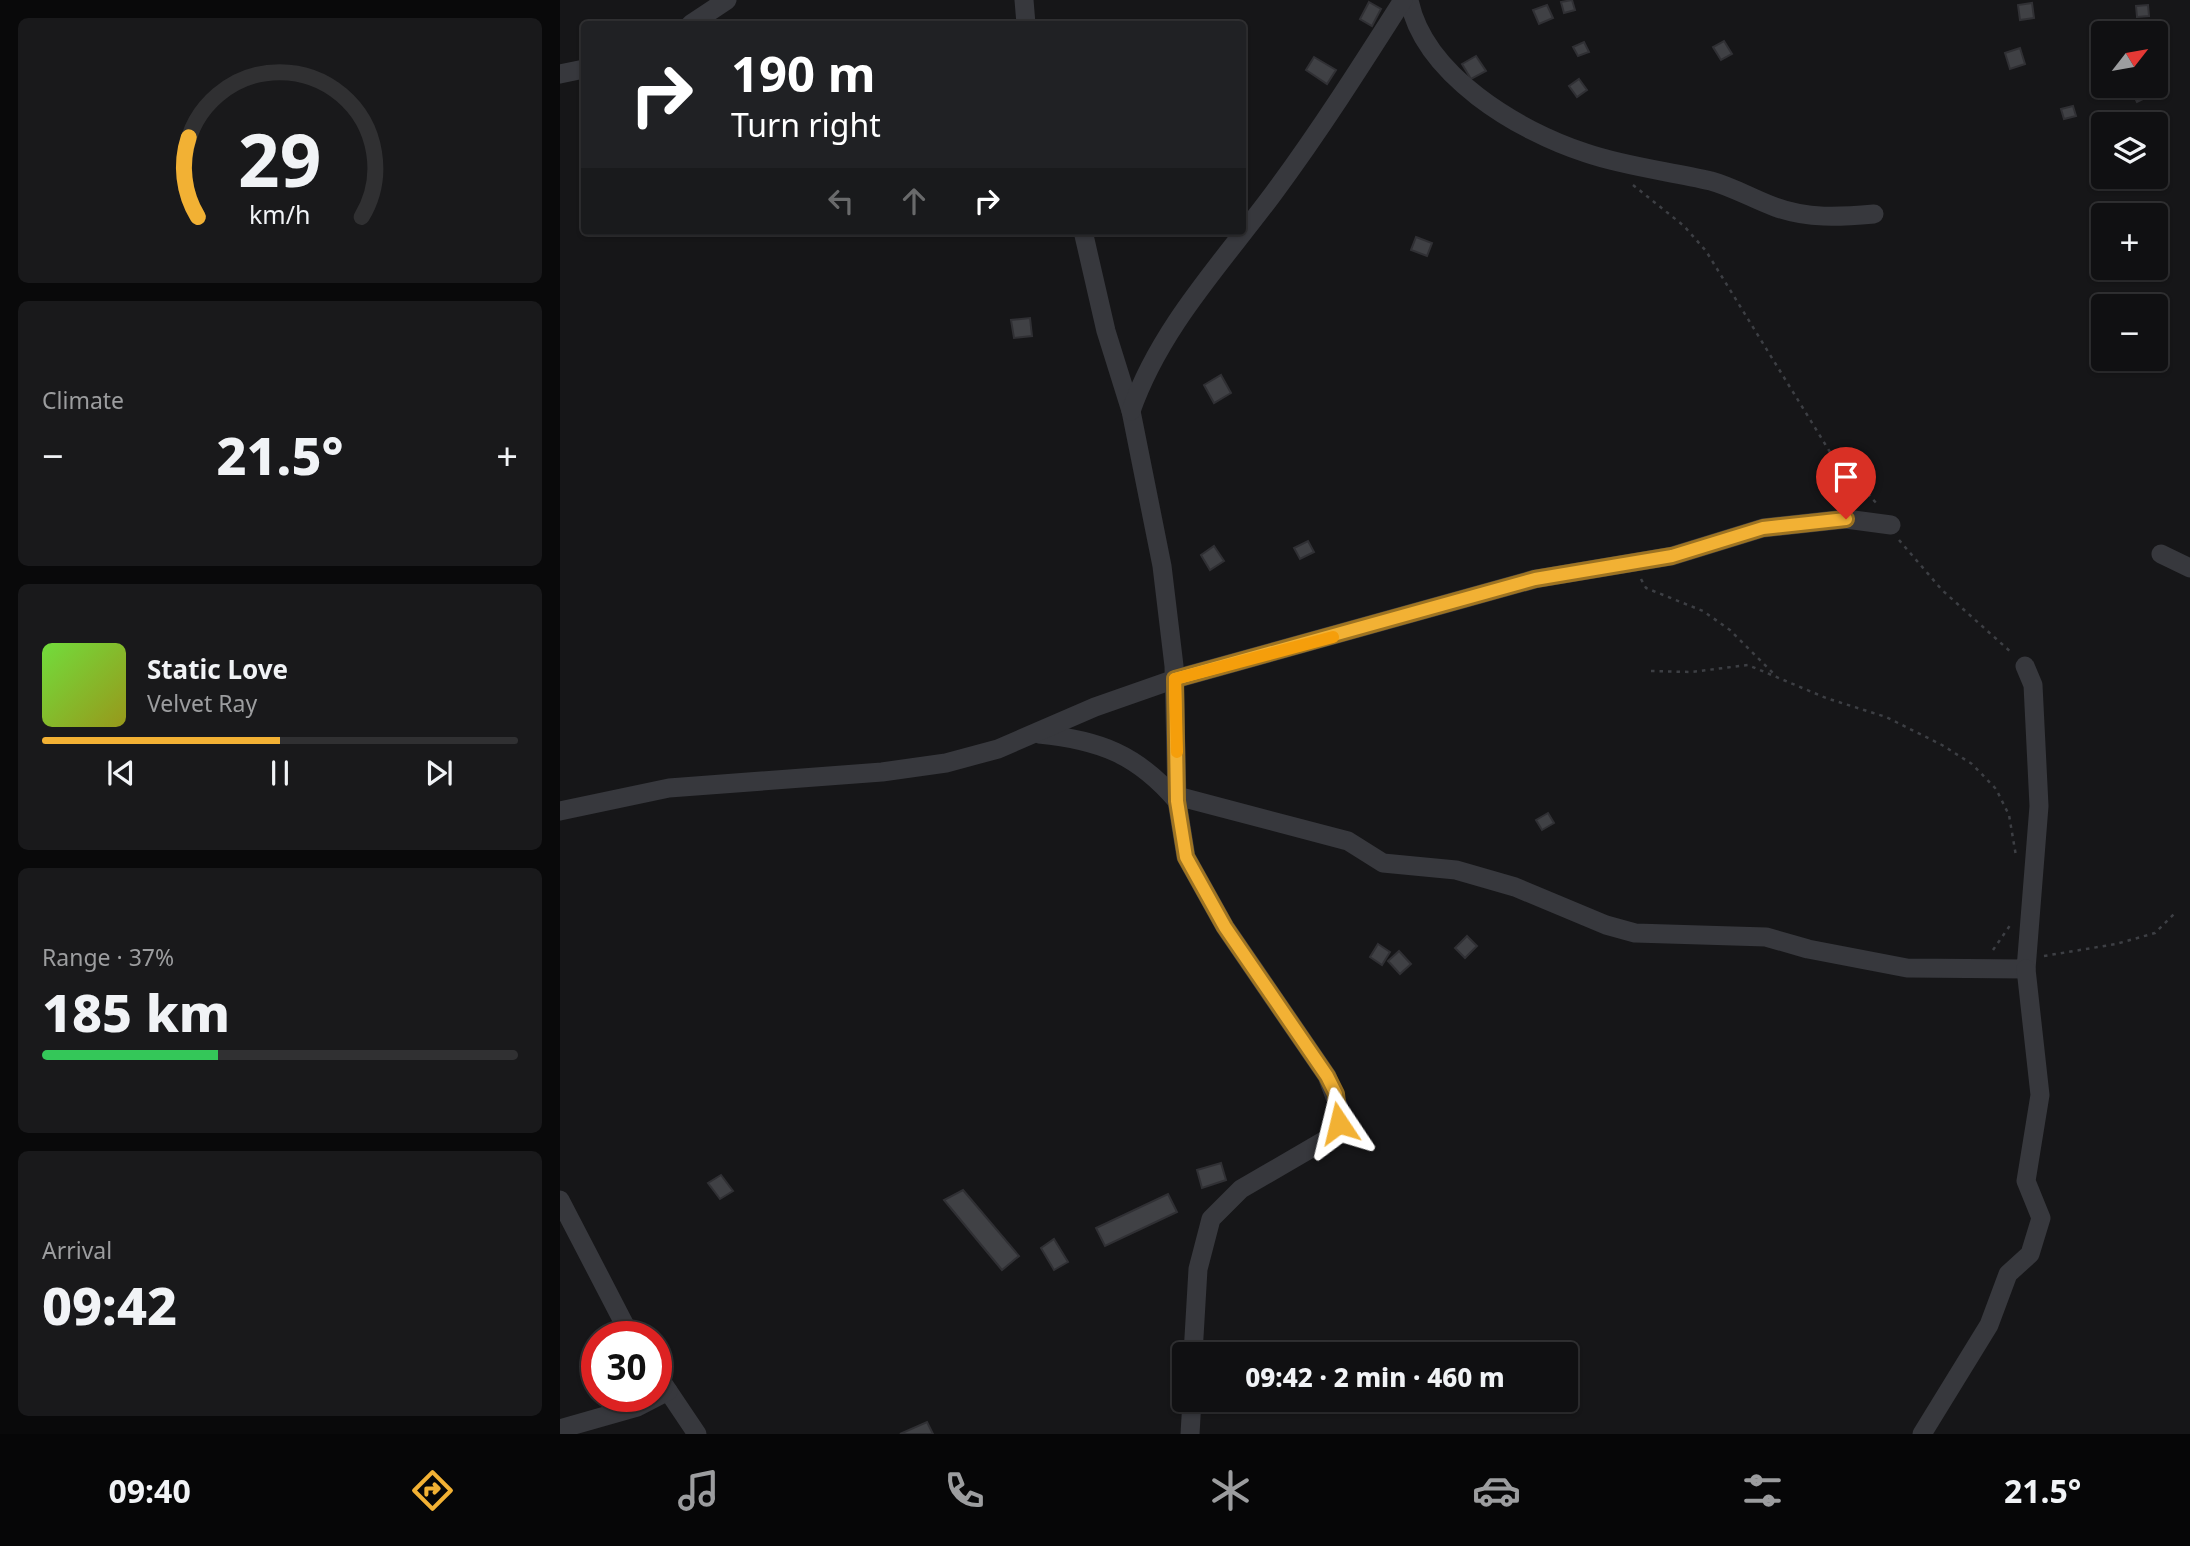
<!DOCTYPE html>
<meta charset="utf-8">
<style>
body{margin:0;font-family:"Noto Sans",sans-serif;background:#19191b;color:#f1f3f6;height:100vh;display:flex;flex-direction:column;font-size:26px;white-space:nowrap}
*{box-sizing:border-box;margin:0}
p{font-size:23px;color:#9c9d9f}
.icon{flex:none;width:38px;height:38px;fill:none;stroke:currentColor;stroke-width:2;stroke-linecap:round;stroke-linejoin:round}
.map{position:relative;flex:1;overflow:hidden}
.side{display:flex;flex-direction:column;gap:18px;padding:18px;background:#09090a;width:560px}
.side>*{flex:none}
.guide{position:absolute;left:21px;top:21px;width:665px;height:214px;border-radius:7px;box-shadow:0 2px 5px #0004,0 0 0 2px #303032;background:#202124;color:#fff;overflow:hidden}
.needle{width:46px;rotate:59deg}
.tools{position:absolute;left:1531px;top:21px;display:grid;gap:14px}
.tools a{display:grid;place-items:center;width:77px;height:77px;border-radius:7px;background:#101012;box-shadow:0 2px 5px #0004,0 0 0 2px #303032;font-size:35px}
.speed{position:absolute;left:21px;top:1321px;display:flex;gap:14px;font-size:35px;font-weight:700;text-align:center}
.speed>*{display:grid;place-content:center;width:91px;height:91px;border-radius:50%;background:#101012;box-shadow:0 2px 5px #0004,0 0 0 2px #303032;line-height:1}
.speed .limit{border:10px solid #d22;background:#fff;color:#111}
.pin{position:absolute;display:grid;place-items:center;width:60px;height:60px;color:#fff;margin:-72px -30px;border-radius:50% 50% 50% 0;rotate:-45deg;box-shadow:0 0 7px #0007}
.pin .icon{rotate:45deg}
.me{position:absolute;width:77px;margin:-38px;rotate:350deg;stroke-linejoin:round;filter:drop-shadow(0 0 5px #0008)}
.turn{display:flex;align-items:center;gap:24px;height:147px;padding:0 35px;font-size:32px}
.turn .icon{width:91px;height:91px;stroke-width:2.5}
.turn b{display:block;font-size:49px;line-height:60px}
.lanes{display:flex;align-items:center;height:66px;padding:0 35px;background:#0003;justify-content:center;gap:35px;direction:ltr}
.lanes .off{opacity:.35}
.big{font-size:52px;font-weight:800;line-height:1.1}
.side .card{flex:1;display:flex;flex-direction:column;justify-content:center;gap:10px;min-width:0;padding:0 24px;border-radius:10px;background:#19191b}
.side .dial{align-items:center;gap:0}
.dial svg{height:182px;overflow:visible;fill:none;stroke:#303032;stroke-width:7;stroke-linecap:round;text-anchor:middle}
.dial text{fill:#f1f3f6;stroke:none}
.song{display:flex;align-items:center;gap:21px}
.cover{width:84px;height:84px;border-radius:10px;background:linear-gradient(135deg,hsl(100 70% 55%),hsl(60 70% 35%))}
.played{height:7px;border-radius:4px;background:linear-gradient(90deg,#f2b134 50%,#303032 50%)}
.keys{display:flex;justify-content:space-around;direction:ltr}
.heat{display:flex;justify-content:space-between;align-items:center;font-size:38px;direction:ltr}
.charge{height:10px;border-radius:5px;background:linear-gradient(90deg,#34c759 37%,#303032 0)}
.trip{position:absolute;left:612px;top:1342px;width:406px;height:70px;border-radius:7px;background:#101012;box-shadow:0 2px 5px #0004,0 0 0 2px #303032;font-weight:800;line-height:70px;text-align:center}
.menu{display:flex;height:112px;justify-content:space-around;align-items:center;background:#060607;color:#9c9d9f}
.menu .icon{width:49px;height:49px}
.menu .on{color:#f2b134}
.menu b{font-size:32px;color:#f1f3f6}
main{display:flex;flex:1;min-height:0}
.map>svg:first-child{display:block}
.building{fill:#404145;stroke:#303034;stroke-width:2}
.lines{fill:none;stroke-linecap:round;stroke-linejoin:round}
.path{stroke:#3d3f44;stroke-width:2.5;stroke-dasharray:3.5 5;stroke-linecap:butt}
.street{stroke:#37383d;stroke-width:19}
.route-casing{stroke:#9d7322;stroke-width:18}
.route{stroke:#f2b134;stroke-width:12}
.slow{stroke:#f59e0b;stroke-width:12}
</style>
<main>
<section class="side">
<div class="card dial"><svg viewBox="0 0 100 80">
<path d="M14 69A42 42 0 1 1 86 69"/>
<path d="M14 69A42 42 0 0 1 10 34" stroke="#f2b134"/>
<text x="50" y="56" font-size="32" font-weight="700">29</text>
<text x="50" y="72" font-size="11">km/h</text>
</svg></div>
<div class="card"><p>Climate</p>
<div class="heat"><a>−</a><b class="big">21.5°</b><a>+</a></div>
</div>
<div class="card">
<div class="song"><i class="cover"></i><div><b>Static Love</b><p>Velvet Ray</p></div></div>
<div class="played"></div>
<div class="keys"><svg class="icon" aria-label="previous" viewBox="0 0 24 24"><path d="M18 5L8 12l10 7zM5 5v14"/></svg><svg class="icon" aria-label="pause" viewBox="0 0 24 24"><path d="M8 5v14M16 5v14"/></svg><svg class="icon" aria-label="next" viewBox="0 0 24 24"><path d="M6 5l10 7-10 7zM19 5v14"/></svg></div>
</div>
<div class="card"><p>Range · 37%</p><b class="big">185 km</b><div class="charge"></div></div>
<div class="card"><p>Arrival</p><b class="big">09:42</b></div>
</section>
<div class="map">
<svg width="1630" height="1434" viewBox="0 0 1630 1434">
<rect width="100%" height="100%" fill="#161618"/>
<!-- building -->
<g class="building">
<polygon points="1012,0 1015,10 1004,13 1001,2"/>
<polygon points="809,2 821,9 812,26 800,19"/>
<polygon points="1472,3 1474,18 1460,20 1458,5"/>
<polygon points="987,5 993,18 979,24 973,10"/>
<polygon points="1588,5 1589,16 1577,17 1576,6"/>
<polygon points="1164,41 1172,54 1161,60 1153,47"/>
<polygon points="1024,42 1029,52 1018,56 1013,47"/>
<polygon points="1460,48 1465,64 1450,69 1445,53"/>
<polygon points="916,56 926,71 911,79 902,64"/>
<polygon points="754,57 776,70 767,84 746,70"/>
<polygon points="1019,79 1027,90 1017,97 1009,86"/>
<polygon points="1581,86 1587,97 1577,102 1571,90"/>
<polygon points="1513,106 1516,116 1504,119 1501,109"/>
<polygon points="856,237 872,243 867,256 851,250"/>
<polygon points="470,318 472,336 454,338 451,320"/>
<polygon points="661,375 671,393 654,403 644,385"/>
<polygon points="748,541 754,552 740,559 734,548"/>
<polygon points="654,546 664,561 650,570 641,555"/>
<polygon points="988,813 994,823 982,830 976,820"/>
<polygon points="907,936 917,946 905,958 895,948"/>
<polygon points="818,944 830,952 822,965 810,957"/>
<polygon points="839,951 851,964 840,974 828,961"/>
<polygon points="661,1163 666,1180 642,1188 637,1170"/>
<polygon points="161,1175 173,1191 160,1199 148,1183"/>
<polygon points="403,1190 459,1256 442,1270 384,1200"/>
<polygon points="608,1194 617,1212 545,1246 536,1228"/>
<polygon points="494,1239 508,1262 494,1270 481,1248"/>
<polygon points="367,1422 373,1434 340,1434"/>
</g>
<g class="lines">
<!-- path -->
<g class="path">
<polyline points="1073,185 1124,226 1146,251 1270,452 1318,505"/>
<polyline points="1339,540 1382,590 1453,654"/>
<polyline points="1081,579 1086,588 1143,611 1170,630 1215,675"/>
<polyline points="1091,671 1131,672 1188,665 1266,698 1326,717 1382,745 1412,764 1436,789 1449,815 1456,856"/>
<polyline points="1433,950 1451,924"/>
<polyline points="1484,956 1556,944 1595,933 1616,912"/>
</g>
<!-- street -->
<g class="street">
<polyline points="464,0 466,24"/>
<path d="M849 0C864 75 958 131 1026 153 1067 167 1109 171 1151 181 1173 187 1193 199 1215 207 1247 219 1280 217 1314 214"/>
<polyline points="131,24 167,0"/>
<polyline points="0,74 24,69"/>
<polyline points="523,231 546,331 571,411 602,566 614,666 617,801 626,857 665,927 767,1076 779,1108 779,1123 767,1139 681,1189 651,1219 638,1269 633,1354"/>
<path d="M571 411C600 328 661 264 713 194 759 132 801 66 843 0"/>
<polyline points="1601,554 1630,568"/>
<path d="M479 734C539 740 577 754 617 801"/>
<polyline points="617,796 788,841 823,863 896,870 955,887 1046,925 1075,933 1206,937 1248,949 1347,968 1466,969 1479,806 1473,685 1465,666"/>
<polyline points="0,811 109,788 322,772 386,763 438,749 535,707 615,679 975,579 1112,556 1203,528 1286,519 1331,525"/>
<polyline points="0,1200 71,1337"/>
<polyline points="96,1373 137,1434"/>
<polyline points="0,1429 77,1407 108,1391"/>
<polyline points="630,1434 632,1400"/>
<polyline points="1362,1434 1429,1325 1448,1274 1470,1254 1481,1218 1466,1181 1480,1095 1466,969"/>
</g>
</g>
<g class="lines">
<!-- route casing -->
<g class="route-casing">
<polyline id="route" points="779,1123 776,1094 767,1076 665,927 626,857 617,801 615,679 975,579 1112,556 1203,528 1286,519"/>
</g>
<!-- route -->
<use href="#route" class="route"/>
<!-- slow -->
<polyline class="slow" points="617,752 615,679 773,637"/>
</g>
</svg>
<div class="tools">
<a><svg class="needle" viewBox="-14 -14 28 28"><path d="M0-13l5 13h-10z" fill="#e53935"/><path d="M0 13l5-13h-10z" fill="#9c9d9f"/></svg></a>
<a><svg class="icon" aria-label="layers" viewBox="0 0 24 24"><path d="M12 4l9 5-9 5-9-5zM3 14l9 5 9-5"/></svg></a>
<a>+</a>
<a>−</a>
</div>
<div class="speed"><div class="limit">30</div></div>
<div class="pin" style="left:1286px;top:519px;background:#d93025"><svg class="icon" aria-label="arrive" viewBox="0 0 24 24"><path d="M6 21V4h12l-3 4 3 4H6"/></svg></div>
<svg class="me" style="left:779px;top:1123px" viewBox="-20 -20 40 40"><path d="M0-17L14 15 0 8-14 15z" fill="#f2b134" stroke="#fff" stroke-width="4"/></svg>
<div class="trip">09:42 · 2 min · 460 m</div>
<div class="guide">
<div class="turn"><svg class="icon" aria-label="right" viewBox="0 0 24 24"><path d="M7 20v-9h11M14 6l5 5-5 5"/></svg><div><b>190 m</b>Turn right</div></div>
<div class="lanes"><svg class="icon off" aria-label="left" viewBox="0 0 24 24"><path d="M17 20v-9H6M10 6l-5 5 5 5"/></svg><svg class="icon off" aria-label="ahead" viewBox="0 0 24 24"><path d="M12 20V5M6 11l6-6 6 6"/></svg><svg class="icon" aria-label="right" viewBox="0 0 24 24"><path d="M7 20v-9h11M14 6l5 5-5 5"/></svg></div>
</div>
</div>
</main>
<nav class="menu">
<b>09:40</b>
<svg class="icon on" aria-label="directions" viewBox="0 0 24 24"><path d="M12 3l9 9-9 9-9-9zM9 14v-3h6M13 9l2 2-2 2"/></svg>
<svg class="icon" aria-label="music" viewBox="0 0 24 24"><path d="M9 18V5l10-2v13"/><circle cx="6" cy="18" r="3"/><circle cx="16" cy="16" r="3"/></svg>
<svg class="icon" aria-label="phone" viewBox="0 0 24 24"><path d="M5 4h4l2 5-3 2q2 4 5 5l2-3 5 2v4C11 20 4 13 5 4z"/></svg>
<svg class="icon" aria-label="climate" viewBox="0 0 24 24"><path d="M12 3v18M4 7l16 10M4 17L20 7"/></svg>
<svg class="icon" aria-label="car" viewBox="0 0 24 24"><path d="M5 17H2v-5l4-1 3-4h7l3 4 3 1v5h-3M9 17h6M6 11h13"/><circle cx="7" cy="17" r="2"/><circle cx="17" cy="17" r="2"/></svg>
<svg class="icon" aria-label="filters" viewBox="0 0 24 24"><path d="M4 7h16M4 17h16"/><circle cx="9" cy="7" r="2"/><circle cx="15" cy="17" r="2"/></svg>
<b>21.5°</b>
</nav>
